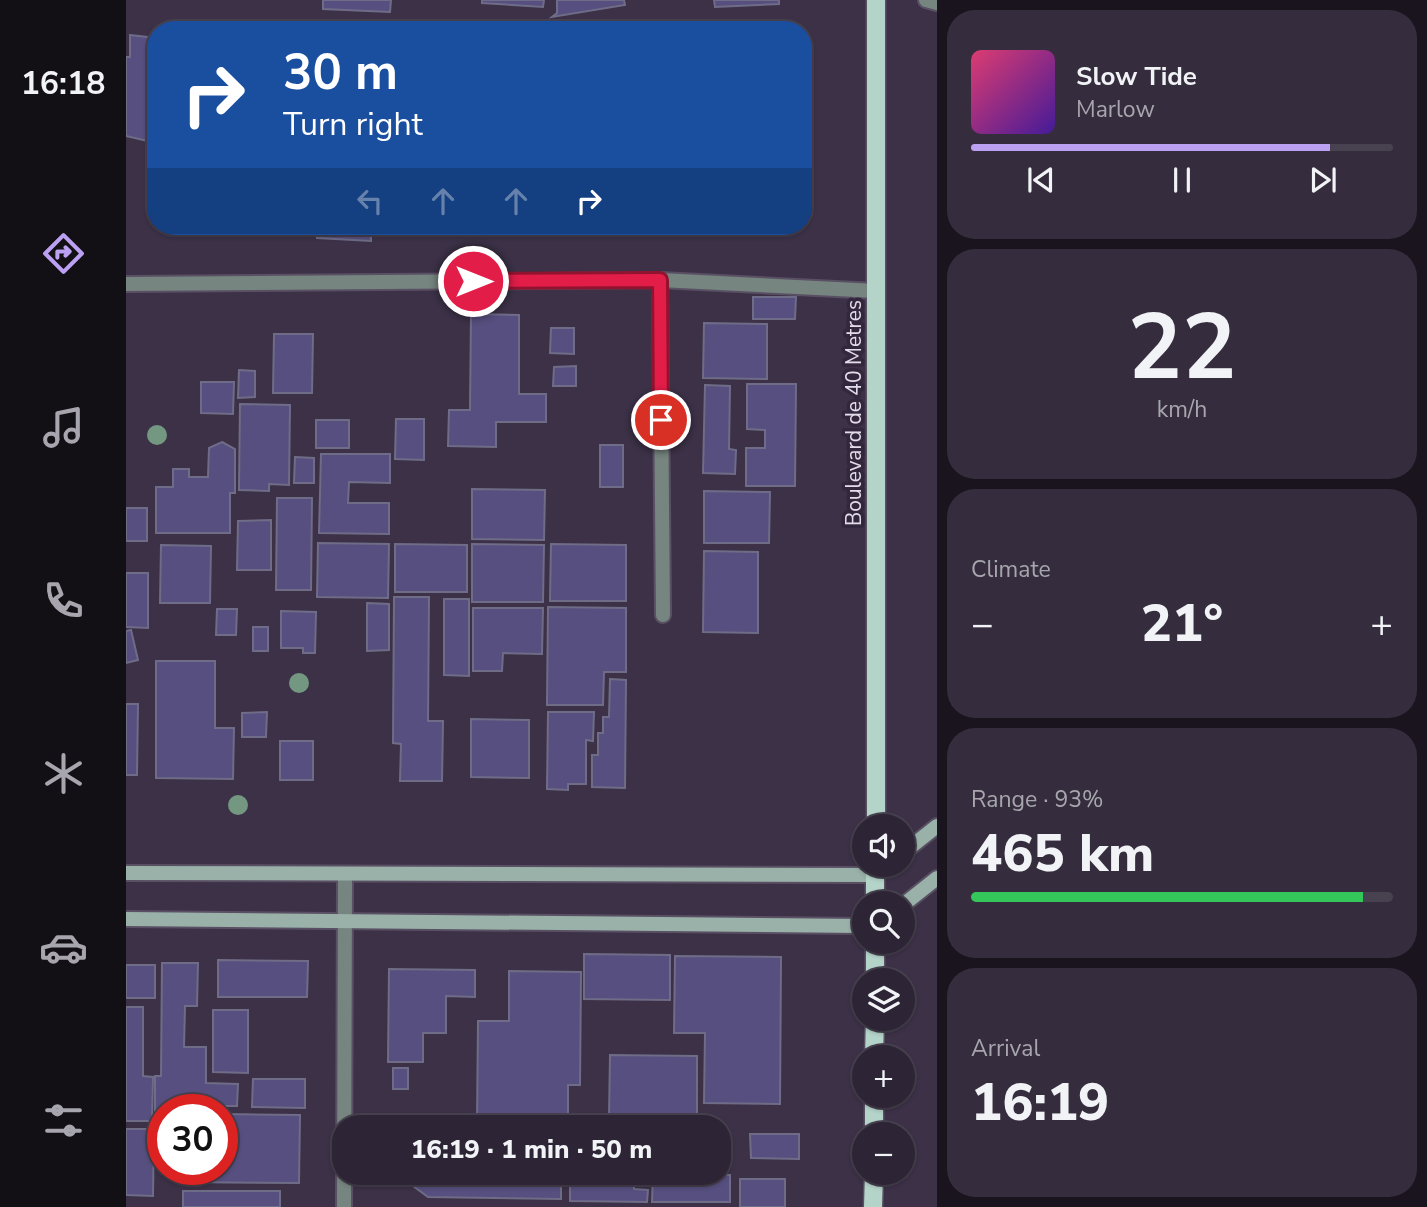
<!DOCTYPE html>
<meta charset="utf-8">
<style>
body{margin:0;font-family:"Nunito Sans",sans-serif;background:#352d3d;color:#f1f3f6;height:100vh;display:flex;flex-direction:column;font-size:26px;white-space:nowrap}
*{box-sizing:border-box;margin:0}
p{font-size:23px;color:#a7a5ad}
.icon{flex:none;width:38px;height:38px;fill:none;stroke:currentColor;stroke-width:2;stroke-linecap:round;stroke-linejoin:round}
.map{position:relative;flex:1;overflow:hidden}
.panel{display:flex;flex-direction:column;gap:10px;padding:10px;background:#19141d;width:490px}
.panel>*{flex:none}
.hud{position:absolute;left:21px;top:21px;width:665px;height:214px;border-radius:28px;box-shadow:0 2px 5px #0004,0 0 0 2px #484250;background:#1a4fa0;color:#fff;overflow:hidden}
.fabs{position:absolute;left:726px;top:814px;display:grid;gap:14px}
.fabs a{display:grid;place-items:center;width:63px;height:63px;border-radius:50%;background:#2d2535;box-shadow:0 2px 5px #0004,0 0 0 2px #484250;font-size:35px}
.speed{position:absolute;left:21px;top:1094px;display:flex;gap:14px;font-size:35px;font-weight:700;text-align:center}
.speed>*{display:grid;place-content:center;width:91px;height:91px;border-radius:50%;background:#2d2535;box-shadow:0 2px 5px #0004,0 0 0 2px #484250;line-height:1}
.speed .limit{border:10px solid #d22;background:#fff;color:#111}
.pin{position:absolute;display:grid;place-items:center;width:60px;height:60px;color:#fff;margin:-30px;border:4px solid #fff;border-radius:50%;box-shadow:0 2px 7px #0007}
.me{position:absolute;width:77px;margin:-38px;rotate:90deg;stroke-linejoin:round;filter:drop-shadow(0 0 5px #0008)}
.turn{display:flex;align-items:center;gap:24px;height:147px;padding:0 21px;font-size:32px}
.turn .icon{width:91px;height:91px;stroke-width:2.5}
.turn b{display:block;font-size:49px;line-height:60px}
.lanes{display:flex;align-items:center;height:66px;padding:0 21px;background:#0003;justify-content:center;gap:35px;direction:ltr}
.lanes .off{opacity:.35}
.big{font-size:52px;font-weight:800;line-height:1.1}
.panel .widget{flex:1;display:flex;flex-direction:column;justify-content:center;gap:10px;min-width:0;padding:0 24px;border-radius:28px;background:#352d3d}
.panel .dial{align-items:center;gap:0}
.dial b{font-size:91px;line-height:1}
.song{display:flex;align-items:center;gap:21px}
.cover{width:84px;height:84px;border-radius:10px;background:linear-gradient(135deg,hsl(340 70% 55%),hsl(260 70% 35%))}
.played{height:7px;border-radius:4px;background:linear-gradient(90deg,#bca0f2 85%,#484250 85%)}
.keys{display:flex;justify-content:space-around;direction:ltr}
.heat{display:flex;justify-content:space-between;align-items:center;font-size:38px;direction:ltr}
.charge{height:10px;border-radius:5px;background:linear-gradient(90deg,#34c759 93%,#484250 0)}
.trip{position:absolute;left:206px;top:1115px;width:399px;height:70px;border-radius:28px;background:#2d2535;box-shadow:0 2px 5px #0004,0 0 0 2px #484250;font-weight:800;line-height:70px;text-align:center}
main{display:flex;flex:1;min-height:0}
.tabs{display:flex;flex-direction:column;width:126px;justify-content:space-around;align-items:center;background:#120f15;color:#a7a5ad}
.tabs .icon{width:49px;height:49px}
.tabs .current{color:#bca0f2}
.tabs b{font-size:32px;color:#f1f3f6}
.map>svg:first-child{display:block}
.building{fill:#564f7f;stroke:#6f6c87;stroke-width:2}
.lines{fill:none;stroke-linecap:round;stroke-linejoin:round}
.street-casing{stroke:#5a5064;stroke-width:18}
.secondary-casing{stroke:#5a5064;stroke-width:18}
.primary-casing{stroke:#5a5064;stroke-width:21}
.street{stroke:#768580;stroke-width:14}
.secondary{stroke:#99b1a9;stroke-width:14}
.primary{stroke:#b4d3c9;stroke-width:18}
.tree{fill:#749782}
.route-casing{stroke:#92132f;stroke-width:18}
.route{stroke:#e11d48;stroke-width:12}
.labels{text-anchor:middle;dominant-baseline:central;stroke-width:7;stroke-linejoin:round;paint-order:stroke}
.street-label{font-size:21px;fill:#e3dcea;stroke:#32273d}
</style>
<main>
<nav class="tabs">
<b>16:18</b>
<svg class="icon current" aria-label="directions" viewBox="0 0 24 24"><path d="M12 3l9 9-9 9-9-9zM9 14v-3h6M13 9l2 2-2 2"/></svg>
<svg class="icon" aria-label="music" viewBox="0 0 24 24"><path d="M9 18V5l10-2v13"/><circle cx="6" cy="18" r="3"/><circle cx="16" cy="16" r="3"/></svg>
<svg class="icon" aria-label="phone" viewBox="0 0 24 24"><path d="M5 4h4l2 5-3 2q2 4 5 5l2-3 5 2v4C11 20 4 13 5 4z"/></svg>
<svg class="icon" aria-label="climate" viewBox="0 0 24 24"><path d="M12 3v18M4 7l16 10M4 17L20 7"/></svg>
<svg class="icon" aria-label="car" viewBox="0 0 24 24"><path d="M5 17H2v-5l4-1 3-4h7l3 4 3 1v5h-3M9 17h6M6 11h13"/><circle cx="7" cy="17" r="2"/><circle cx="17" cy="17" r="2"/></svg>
<svg class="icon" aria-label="filters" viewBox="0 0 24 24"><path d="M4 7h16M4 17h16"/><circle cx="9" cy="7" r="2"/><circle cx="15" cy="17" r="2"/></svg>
</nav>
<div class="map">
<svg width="811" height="1207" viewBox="0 0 811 1207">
<rect width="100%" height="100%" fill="#3c3147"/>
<!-- building -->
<g class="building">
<polygon points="197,0 265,0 264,12 197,9"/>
<polygon points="356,0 418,0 417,7 356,3"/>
<polygon points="431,0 498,0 499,5 426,17 431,13"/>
<polygon points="588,0 653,0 653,4 589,7"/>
<polygon points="4,35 30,38 30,143 0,136 0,57 4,57"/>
<polygon points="191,226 245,226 245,241 191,238"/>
<polygon points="627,297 670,297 669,319 627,319"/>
<polygon points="345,314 393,315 393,394 420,394 420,422 370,422 370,447 322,446 323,410 344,410"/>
<polygon points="578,323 641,324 641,379 577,378"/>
<polygon points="425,328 448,328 448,354 424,353"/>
<polygon points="148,334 187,334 186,393 147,393"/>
<polygon points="450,366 450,386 427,386 428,367"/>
<polygon points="113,370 129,371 129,397 112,398"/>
<polygon points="75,382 108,382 107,414 75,413"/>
<polygon points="621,384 670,384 669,486 620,486 620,448 639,448 639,430 621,429"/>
<polygon points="579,385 604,386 603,449 610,450 609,474 577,473"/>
<polygon points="114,404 164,405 163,485 143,484 143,491 113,490"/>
<polygon points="270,419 298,419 298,460 269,459"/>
<rect x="190" y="420" width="33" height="28"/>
<polygon points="96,442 109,449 109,493 104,493 104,533 30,533 30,487 47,487 47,469 63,469 63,477 82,477 83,448"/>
<rect x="474" y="445" width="23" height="42"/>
<polygon points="195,454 264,454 264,483 223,482 222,503 263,503 263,534 193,533"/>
<polygon points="169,457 188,458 188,483 168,483"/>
<polygon points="346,489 419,490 418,540 346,539"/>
<polygon points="578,491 644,492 643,543 578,543"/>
<polygon points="151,498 186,498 185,590 150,590"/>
<rect x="0" y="508" width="21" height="33"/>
<polygon points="145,520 145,570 111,570 112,521"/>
<polygon points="192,543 263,544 262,598 191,597"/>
<polygon points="269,544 341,545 341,592 269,592"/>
<polygon points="346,544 418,545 417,602 346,602"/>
<polygon points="425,544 500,545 500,601 424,601"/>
<polygon points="35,545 85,546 84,603 34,603"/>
<polygon points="578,551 632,552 632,633 577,632"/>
<polygon points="0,573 22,573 22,628 0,627"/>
<polygon points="268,597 303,597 302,721 317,721 316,781 274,781 275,744 267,743"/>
<polygon points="318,599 343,599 343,676 318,675"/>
<polygon points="241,603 263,604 263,650 241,651"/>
<polygon points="422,607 500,608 500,672 478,672 477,705 421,705"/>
<polygon points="347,608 417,608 416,654 377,653 376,671 347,671"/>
<polygon points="91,609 111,609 110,635 90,635"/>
<polygon points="155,611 190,612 189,653 177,653 177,648 155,648"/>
<rect x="127" y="627" width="15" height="24"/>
<polygon points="5,630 12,660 0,663 0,631"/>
<polygon points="30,661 89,661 89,728 108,728 107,779 30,778"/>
<polygon points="484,679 500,680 499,788 466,787 466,755 472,755 472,733 477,733 477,717 483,717"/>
<polygon points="0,704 12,704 11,775 0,775"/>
<polygon points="141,712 140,737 116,737 116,713"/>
<polygon points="422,712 468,712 467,741 460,740 460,784 442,784 442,790 421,789"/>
<polygon points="345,719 403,720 403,778 345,777"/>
<rect x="154" y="741" width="33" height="39"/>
<polygon points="458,954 544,955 544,1000 458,999"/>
<polygon points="549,956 655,957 654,1104 578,1103 579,1033 548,1033"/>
<polygon points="92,960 182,961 181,997 92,997"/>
<polygon points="36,963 72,963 71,1006 59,1006 58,1047 80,1047 80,1083 112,1084 111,1106 45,1106 46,1110 37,1110 37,1125 29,1125 29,1076 35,1076"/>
<rect x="0" y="965" width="29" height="33"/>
<polygon points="263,969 349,970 349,997 320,996 320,1033 297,1033 297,1062 262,1062"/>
<polygon points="383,971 455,972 454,1085 442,1085 442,1125 351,1125 352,1021 383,1021"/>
<polygon points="0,1007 17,1007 17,1076 27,1077 26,1121 0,1121"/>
<polygon points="87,1010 122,1010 122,1073 87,1072"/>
<polygon points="484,1055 571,1056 571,1119 483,1118"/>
<rect x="267" y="1068" width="15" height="21"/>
<polygon points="127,1079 179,1079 179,1108 126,1107"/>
<polygon points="96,1114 174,1115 173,1183 51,1182 51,1169 96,1169"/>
<polygon points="0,1129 28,1129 27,1196 0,1195"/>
<polygon points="624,1134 673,1134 673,1159 625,1158"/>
<polygon points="287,1172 435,1172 435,1199 302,1197 287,1186"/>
<polygon points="444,1172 508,1172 508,1189 522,1190 521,1202 444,1201"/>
<polygon points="527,1173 604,1175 604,1202 526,1202"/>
<rect x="614" y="1179" width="45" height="28"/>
<rect x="57" y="1191" width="97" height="16"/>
</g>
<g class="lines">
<!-- street casing -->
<g class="street-casing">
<g id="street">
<polyline points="800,0 811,3"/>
<polyline points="534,280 537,615"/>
<polyline points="0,284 534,280 750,291"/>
<polyline points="218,1207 219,875"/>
</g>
</g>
<!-- secondary casing -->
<g class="secondary-casing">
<g id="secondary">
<polyline points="777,853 811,826"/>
<polyline points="0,873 749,875 763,864"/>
<polyline points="777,905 811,878"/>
<polyline points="0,919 738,926"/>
</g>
</g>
<!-- primary casing -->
<g class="primary-casing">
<g id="primary">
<polyline points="750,826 750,0"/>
<polyline points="749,903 749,864"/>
<polyline points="749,980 749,942"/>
<polyline points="748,1057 749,1018"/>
<polyline points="748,1134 748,1096"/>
<polyline points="747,1207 748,1172"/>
</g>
</g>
<!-- street -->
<use href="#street" class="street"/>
<!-- secondary -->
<use href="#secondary" class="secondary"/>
<!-- primary -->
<use href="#primary" class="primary"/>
</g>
<!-- trees -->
<g class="tree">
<circle cx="31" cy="435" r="10"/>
<circle cx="173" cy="683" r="10"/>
<circle cx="112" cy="805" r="10"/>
</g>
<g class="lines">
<!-- route casing -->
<g class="route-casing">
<polyline id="route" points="347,281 534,280 535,420"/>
</g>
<!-- route -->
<use href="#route" class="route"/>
</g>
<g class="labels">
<!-- street labels -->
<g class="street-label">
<text transform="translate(728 413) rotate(-90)">Boulevard de 40 Metres</text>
</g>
</g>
</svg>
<div class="fabs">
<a><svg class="icon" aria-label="sound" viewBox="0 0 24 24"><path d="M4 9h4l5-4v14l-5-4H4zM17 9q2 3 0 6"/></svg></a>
<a><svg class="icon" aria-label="search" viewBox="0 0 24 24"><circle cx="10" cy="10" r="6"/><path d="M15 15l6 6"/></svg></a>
<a><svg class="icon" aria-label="layers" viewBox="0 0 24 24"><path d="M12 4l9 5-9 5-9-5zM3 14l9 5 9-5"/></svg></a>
<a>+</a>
<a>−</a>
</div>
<div class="speed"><div class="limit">30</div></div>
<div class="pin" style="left:535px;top:420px;background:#d93025"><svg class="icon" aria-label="arrive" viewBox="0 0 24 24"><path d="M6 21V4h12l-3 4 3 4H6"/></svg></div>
<svg class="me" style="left:347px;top:281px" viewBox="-20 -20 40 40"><circle r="17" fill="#e11d48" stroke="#fff" stroke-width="3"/><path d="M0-11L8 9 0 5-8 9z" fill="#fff"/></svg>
<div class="trip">16:19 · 1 min · 50 m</div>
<div class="hud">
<div class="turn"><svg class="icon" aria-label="right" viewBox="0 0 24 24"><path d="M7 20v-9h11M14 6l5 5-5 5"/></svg><div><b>30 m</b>Turn right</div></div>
<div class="lanes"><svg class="icon off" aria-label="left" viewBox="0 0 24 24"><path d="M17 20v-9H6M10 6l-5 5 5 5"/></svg><svg class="icon off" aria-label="ahead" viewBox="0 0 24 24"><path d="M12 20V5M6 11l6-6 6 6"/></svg><svg class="icon off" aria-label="ahead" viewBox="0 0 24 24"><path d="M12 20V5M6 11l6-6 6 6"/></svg><svg class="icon" aria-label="right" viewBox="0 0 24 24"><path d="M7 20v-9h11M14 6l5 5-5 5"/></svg></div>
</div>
</div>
<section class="panel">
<div class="widget">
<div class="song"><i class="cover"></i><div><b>Slow Tide</b><p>Marlow</p></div></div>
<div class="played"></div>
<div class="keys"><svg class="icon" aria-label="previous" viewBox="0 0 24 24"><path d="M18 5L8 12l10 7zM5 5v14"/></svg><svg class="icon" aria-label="pause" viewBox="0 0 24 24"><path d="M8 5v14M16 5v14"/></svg><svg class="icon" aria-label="next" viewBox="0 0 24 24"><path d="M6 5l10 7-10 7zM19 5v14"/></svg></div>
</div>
<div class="widget dial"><b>22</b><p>km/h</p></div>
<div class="widget"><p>Climate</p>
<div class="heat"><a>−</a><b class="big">21°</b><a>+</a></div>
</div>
<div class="widget"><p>Range · 93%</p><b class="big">465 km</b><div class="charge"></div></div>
<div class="widget"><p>Arrival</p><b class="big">16:19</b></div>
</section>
</main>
